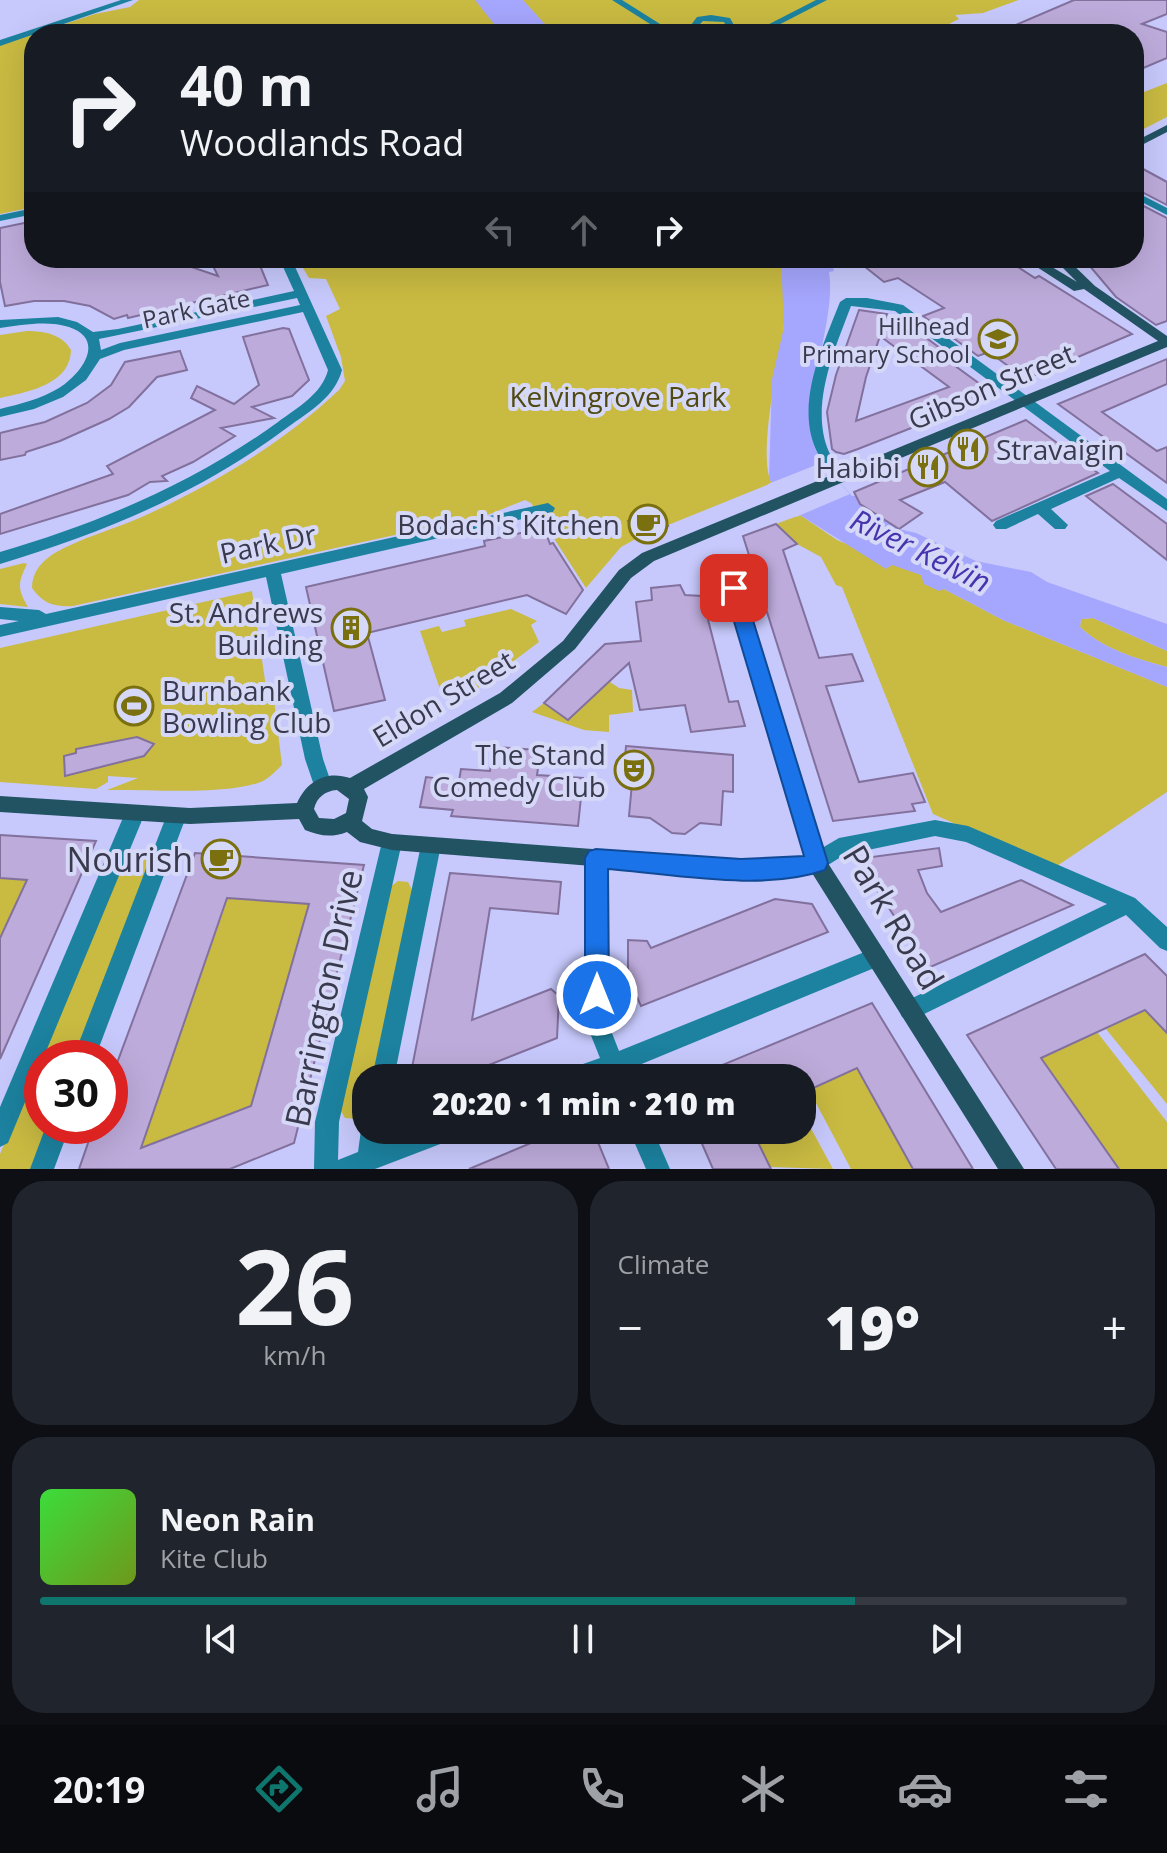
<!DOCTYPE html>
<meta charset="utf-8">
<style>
body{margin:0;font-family:"Open Sans",sans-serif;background:#20242c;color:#f1f3f6;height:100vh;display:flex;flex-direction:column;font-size:30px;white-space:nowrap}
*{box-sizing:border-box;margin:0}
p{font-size:26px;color:#9ea1a6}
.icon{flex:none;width:44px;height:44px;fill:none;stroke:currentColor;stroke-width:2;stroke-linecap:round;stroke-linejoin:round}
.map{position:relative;height:1169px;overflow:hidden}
.sheet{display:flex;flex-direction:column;gap:12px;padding:12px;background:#0d0f14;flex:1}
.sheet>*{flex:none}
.hud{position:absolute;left:24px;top:24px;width:1120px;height:244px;border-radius:32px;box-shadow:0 8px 32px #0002;background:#171b24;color:#f1f3f6;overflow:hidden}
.speed{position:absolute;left:24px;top:1040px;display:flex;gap:16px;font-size:40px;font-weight:700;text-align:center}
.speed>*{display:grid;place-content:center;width:104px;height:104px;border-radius:50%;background:#171b24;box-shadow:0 8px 32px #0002;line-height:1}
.speed .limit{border:12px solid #d22;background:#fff;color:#111}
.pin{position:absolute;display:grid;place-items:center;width:68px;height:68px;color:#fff;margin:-34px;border-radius:16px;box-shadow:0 4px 12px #0006}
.me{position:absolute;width:88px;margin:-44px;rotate:0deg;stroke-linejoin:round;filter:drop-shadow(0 0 6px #0008)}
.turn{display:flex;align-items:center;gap:28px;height:168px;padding:0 24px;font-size:36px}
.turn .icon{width:104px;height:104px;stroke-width:2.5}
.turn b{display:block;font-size:56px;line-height:68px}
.lanes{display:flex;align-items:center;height:76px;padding:0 24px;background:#0003;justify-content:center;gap:40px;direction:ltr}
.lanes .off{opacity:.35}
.big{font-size:60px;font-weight:800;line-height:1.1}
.sheet .widget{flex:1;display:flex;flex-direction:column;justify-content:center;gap:12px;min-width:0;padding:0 28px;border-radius:32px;background:#20242c}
.sheet .dial{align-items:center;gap:0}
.dial b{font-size:104px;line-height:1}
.song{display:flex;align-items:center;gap:24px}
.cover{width:96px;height:96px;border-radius:12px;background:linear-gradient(135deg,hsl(120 70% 55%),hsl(80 70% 35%))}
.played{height:8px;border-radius:4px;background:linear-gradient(90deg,#0f766e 75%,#363941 75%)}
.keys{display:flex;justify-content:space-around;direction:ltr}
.heat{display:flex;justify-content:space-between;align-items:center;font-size:44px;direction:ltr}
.sheet .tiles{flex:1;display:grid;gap:12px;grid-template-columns:1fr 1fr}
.widget:last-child{grid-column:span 2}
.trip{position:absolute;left:352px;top:1064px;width:464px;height:80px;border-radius:32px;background:#171b24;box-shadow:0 8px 32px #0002;font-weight:800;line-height:80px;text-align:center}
.menu{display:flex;height:128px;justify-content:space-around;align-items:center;background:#090b0e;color:#9ea1a6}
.menu .icon{width:56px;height:56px}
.menu .current{color:#0f766e}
.menu b{font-size:36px;color:#f1f3f6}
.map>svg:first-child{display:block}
.green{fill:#c9ba42}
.water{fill:#a5a6fd}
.pier{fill:#c7c9fc}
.building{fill:#bdabdb;stroke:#82709d;stroke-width:2;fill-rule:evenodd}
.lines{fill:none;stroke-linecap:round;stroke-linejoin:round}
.street{fill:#1c829f;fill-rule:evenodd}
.secondary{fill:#225363;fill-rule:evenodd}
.route{fill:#1a73e8;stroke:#114b97;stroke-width:2}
.labels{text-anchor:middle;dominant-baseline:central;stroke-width:8;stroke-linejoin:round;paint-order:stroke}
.far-street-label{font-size:24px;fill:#393a4e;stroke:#d6d8f7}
.far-poi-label{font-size:24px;fill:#393a4e;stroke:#d6d8f7;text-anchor:end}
.street-label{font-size:28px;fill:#393a4e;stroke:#d6d8f7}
.park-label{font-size:28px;fill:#504a12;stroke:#d6d8f7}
.poi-label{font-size:28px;fill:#393a4e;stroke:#d6d8f7;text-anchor:end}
.water-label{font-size:30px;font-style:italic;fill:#4734af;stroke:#d6d8f7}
.near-poi-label{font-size:34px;fill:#393a4e;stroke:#d6d8f7;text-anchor:end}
.near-street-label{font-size:34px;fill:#393a4e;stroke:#d6d8f7}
</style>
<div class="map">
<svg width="1167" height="1169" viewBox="0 0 1167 1169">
<rect width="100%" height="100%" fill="#c7c9fc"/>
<!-- green -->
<g class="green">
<polygon points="139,0 1019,0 983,13 955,15 959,19 929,34 34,34 95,14 130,7"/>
<polygon points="34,34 34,207 0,214 0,45"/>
<polygon points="1167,83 1167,117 1134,134 1134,96"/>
<path d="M297 258H781C785 276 786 315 783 334 778 362 757 461 772 483L641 536 621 547 586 588 531 503 525 500 490 514 73 606C55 607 43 604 32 588 32 573 40 563 53 554 80 538 115 529 144 516 214 484 283 443 339 390L345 381 341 357 326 316 340 309 326 279 309 278Z"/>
<path d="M27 331C44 331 62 334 71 350 70 385 27 392 0 398V335Z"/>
<polygon points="800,515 837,540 921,575 925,584 944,589 1003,620 1167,687 1167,792 1054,868 933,814 842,587 836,585 821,557 797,544 776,524"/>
<path d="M24 563 27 564C18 583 17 588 28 607L0 604V569Z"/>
<path d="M252 591 268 701 274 700 282 765C276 771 270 777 263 781 228 796 148 789 107 790L138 778 108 776V782L96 789 0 782V648Z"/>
<polygon points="511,609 537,621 531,625 539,642 470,694 458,689 441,692 420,631 439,626 442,632 466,626 464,620"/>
<path d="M1093 618 1167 651V667C1137 659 1103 649 1080 627L1081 619Z"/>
<polygon points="595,672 619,688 632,690 633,712 609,715 609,732 584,730 532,712 544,703 569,720 606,685"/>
<polygon points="143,857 149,862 77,1058 42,1058 42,1126 51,1126 34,1169 0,1169 0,1154 120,865 131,858"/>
<polygon points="0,878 27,880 0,938"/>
<polygon points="398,881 408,882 412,890 373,1078 366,1078 366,1112 357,1119 345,1118 339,1108 390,887"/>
<polygon points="231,893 239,894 242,899 309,904 251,1106 156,1143 145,1151 141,1147 225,906 222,901"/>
<polygon points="1150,1008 1167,1033 1167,1104 1106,1029"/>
<polygon points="1097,1032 1167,1122 1167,1169 1119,1169 1050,1071 1045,1072 1041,1058"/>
<polygon points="856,1067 913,1169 851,1169 809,1090"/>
<polygon points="802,1112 833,1169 770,1167 752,1130 802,1130"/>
</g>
<!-- water -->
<g class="water">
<polygon points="475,0 523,0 554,34 502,34"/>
<path d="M781 258H830L834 271 829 272C838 326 790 418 823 464 831 475 843 485 852 496H855L860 504 899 529 916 533 976 561 1031 572 1047 582 1167 624V651L1093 618 1081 619 1080 627C1103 649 1137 659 1167 667V687L1003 620 944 589 939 591 924 584 921 575 892 565 886 569 800 515 769 479 772 379 784 327Z"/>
</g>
<!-- pier -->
<polygon class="pier" points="821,463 850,494 796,517 768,484"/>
<!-- building -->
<g class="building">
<polygon points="1074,0 1167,0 1167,14 1142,24 1167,32 1167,58 1134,72 1134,34 995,34"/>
<polygon points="1134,164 1167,182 1167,205 1134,188"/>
<polygon points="1134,201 1167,218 1167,321 1156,325 1116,297 1083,258 1134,258"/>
<polygon points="34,221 34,258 165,258 218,276 209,258 257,258 268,285 128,318 127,315 114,319 90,306 64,301 34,301 5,306 0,282 0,228"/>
<polygon points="854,258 1004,258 1035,278 1039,276 1132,334 1026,379 989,352 978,356 923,316 944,308 898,278 884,282"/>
<path d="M859 310 887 314 881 330 905 322 960 363 954 365 995 395 858 449 844 454 836 452 832 449 827 412 836 375ZM880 336 949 387 856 421 866 377Z"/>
<polygon points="283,328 289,329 309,380 292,396 252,407 274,418 221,428 235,436 193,462 162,476 167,481 150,482 128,495 0,534 0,514 113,474 107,466 215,410 191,398 197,386 234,404 259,385 243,337"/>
<polygon points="180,351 187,370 157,377 129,407 109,419 60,441 26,452 25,455 0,460 0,433 45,422 87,403 111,385 125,362"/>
<polygon points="1167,359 1167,384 1102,412 1157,451 1167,447 1167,483 1058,404"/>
<polygon points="1026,420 1098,473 992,521 945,482 900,500 922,513 899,529 860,504 854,492"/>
<polygon points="1113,484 1167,524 1167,560 1086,496"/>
<polygon points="653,510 668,526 642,537 628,521"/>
<polygon points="776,524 797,544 783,550 819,658 852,654 863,681 826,686 859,782 913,773 925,802 912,804 915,811 833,821 743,536"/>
<polygon points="544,528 550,544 553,543 583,590 566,614 527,595 367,633 385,700 334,711 306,587 485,546 484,541"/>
<polygon points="680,585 685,595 702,596 729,702 738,701 745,726 691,732 685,705 640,710 629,663 568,720 544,703 605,644 641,641 636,602 652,600 651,588"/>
<polygon points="137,737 154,744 144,756 65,776 64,756 76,753 76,749"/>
<polygon points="626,746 733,755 733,792 723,791 721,825 700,823 685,834 672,833 650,818 629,816 632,783 623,782"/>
<polygon points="498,747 536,750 533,767 538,768 537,775 583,778 578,826 451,816 453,810 420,807 426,777 459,781 461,769 490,771 491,764 496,764"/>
<polygon points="0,835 96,841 0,1059 0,938 27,880 0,878"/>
<polygon points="939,848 942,866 918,870 927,893 941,912 1021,880 1073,905 928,968 857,859"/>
<path d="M195 853 364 865 294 1143 230 1169H79L94 1126H110V1082ZM227 898 309 904 251 1106 141 1148Z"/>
<polygon points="450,873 561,882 558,914 490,908 472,1020 551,989 559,996 557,1038 456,1078 410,1078"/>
<polygon points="775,899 812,904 828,932 641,1006 628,977 628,940 647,941 651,948"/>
<polygon points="1145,954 1167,976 1167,1033 1145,1010 1041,1058 1119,1169 1056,1169 967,1035"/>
<polygon points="872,1003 973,1169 913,1169 857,1068 809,1090 802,1078 691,1078"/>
<polygon points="562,1130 593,1130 609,1169 469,1169"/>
<polygon points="696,1130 752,1130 771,1169 713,1169"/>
</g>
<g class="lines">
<!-- street -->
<g class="street">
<polygon points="121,0 133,0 0,46 0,40"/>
<polygon points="612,0 622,0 676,34 666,34"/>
<polygon points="816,0 827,0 761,34 750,34"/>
<path d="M711 15 730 18 735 27 710 34 691 25 697 17ZM703 21 724 22 726 26 713 29 700 24Z"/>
<polygon points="1134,191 1167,208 1167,215 1134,198"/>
<polygon points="34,208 34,214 0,221 0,215"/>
<path d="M279 258H291L342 370C335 397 309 412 288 427 202 492 103 533 0 564V552C99 523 194 483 278 422 297 408 322 394 328 370L303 312 124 350 100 359 86 380 63 397 34 409 0 417V409C20 404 41 399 59 388 81 374 107 340 69 327 48 320 21 325 0 328V320L58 317 77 322 93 332 118 329 294 291ZM297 298 300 305 120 343 101 350 99 339Z"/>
<path d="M867 298 903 305 1167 499V511L1119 478 1051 509 1068 525 1065 529H1055L1038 514 1006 529H996L993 525 996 521 1110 471 895 311 851 306C835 349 809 406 829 452 833 462 843 468 849 476L842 481 837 479C784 428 817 360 840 302L846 298Z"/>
<polygon points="548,503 555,508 553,512 281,574 323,759 332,785 330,791 323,793 316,791 305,759 266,577 0,637 0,625 19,621 0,619 0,607 39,610 46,614"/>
<polygon points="734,582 742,588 822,848 839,838 935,820 968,826 1135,898 1167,927 1167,951 1160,948 1126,915 918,1017 910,1021 902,1017 899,1010 902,1003 1107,904 966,842 935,836 844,855 817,872 810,869 726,588"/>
<polygon points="135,805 142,807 145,813 8,1143 0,1147 0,1107 125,813 128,807"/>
<polygon points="176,809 183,811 186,817 95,1058 73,1058 166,817 169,811"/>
<polygon points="392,834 399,836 402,842 339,1122 338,1160 358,1152 361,1130 366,1121 366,1130 385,1130 383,1143 417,1130 460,1130 456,1138 375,1169 314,1169 315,1122 382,842 385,836"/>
<polygon points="431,837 438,839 441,845 394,1078 372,1078 421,845 424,839"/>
<polygon points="596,849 603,852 606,858 608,1023 619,1051 877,947 884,950 887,957 884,964 627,1070 630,1078 563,1078 566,1070 600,1058 586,1023 586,858 589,852"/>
<polygon points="46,1126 70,1126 54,1169 30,1169"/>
<polygon points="629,1130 653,1130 670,1169 646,1169"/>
</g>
<!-- secondary -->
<g class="secondary">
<polygon points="1167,125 1167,132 1134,149 1134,142"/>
<path d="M1023 258H1037L1077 282 1053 258H1066L1095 286 1167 336V347L654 561 631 578 575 649 512 703 364 789 368 797 362 821 372 829 392 834 741 860 793 859 817 854 824 857 1024 1169H998L812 873 793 877 741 878 392 850 360 842 347 832C331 838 320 836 305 830L299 819 190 824 0 812V796L190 808 297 803C307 781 326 770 350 778L500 693 563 641 619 570 642 553 1158 341 1084 289 1074 291ZM337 790 349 799 346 813 334 819 319 818 314 809C317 797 325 791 337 790Z"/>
</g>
</g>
<!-- route -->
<path class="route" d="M734 581 743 588 828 863 825 870C763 892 673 874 608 869L609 995 606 1004 597 1007 589 1004 585 995V858L589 851 596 849 741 859 804 856 724 588Z"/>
<!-- icons -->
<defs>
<g id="school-ring" transform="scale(2)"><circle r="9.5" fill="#d6d8f7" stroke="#7b7010" stroke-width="1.5"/><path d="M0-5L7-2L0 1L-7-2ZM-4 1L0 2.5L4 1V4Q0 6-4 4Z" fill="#7b7010"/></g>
<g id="restaurant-ring" transform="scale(2)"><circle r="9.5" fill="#d6d8f7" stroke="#7b7010" stroke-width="1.5"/><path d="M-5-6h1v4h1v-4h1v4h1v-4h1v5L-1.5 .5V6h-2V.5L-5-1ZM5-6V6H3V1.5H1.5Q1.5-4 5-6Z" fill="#7b7010"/></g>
<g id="cafe-ring" transform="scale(2)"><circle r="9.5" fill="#d6d8f7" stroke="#7b7010" stroke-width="1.5"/><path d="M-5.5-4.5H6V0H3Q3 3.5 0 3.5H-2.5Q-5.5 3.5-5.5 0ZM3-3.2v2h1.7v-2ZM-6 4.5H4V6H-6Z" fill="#7b7010"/></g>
<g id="building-ring" transform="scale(2)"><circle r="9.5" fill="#d6d8f7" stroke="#7b7010" stroke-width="1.5"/><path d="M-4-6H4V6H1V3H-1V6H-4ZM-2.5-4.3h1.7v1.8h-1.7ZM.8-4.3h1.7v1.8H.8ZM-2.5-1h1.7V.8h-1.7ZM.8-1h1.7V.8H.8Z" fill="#7b7010"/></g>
<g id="stadium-ring" transform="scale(2)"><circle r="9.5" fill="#d6d8f7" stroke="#7b7010" stroke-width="1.5"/><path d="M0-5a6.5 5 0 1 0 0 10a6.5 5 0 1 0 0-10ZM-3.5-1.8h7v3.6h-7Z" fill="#7b7010"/></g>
<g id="theatre-ring" transform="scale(2)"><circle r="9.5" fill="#d6d8f7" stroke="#7b7010" stroke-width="1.5"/><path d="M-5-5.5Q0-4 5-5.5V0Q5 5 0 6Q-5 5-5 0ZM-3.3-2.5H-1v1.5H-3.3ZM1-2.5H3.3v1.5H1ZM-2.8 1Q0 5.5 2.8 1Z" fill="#7b7010"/></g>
</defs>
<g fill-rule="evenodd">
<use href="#school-ring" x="998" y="339"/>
<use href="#restaurant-ring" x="968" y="449"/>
<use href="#restaurant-ring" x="928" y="467"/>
<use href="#cafe-ring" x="648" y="524"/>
<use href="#building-ring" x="351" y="628"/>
<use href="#stadium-ring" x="134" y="706"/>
<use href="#theatre-ring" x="634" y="770"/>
<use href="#cafe-ring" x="221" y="859"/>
</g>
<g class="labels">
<!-- far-street labels -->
<g class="far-street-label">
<text transform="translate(196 308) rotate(-12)">Park Gate</text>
</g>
<!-- far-poi labels -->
<g class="far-poi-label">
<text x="970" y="325">Hillhead<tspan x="970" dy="28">Primary School</tspan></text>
</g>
<!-- street labels -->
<g class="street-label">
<text transform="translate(991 386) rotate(-23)">Gibson Street</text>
<text transform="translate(268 543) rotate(-12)">Park Dr</text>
<text transform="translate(443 698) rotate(-31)">Eldon Street</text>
</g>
<!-- park labels -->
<g class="park-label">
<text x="618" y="396">Kelvingrove Park</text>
</g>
<!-- poi labels -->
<g class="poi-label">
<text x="996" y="449" text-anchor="start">Stravaigin</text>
<text x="900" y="467">Habibi</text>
<text x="620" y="524">Bodach's Kitchen</text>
<text x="323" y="612">St. Andrews<tspan x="323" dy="32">Building</tspan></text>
<text x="162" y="690" text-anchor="start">Burnbank<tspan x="162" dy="32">Bowling Club</tspan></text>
<text x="606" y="754">The Stand<tspan x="606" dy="32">Comedy Club</tspan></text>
</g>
<!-- water labels -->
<g class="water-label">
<text transform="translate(921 550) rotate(26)">River Kelvin</text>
</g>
<!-- near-poi labels -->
<g class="near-poi-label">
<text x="193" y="859">Nourish</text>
</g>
<!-- near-street labels -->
<g class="near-street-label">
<text transform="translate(894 917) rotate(59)">Park Road</text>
<text transform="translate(323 998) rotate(-78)">Barrington Drive</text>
</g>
</g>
</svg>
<div class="speed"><div class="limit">30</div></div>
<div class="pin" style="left:734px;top:588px;background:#d93025"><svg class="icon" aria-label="arrive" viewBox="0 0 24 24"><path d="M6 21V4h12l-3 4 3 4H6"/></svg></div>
<svg class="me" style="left:597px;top:995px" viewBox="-20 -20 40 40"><circle r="17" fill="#1a73e8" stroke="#fff" stroke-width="3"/><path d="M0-11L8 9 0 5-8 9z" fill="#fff"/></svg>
<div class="trip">20:20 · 1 min · 210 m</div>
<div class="hud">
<div class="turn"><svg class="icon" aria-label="right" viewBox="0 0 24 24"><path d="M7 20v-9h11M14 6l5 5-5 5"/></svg><div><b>40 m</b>Woodlands Road</div></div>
<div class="lanes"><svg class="icon off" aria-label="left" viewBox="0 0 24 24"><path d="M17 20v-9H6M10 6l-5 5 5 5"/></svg><svg class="icon off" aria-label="ahead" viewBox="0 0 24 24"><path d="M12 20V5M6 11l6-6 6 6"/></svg><svg class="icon" aria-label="right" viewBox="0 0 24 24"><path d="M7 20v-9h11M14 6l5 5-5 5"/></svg></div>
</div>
</div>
<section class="sheet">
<div class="tiles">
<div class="widget dial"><b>26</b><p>km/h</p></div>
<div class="widget"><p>Climate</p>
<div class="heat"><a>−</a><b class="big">19°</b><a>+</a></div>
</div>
<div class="widget">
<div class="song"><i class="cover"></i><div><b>Neon Rain</b><p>Kite Club</p></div></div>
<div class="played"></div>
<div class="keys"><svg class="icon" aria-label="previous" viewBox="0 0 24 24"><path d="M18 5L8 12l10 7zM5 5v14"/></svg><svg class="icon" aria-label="pause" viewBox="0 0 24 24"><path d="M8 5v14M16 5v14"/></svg><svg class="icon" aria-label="next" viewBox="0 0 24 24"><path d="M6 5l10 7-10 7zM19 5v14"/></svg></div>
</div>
</div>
</section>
<nav class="menu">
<b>20:19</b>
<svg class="icon current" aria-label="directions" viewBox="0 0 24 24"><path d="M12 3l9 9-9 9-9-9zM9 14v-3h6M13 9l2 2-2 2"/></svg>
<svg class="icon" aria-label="music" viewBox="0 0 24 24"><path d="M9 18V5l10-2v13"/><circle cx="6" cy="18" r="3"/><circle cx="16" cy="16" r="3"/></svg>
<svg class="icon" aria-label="phone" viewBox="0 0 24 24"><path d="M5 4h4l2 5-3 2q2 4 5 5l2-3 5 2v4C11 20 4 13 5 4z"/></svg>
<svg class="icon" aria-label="climate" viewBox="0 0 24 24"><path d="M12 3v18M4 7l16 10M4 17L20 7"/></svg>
<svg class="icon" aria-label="car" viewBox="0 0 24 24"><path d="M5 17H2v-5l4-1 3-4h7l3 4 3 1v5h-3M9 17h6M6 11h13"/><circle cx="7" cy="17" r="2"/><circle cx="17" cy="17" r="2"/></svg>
<svg class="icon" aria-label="filters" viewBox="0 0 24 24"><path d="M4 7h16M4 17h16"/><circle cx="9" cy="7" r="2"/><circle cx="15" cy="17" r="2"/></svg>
</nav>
